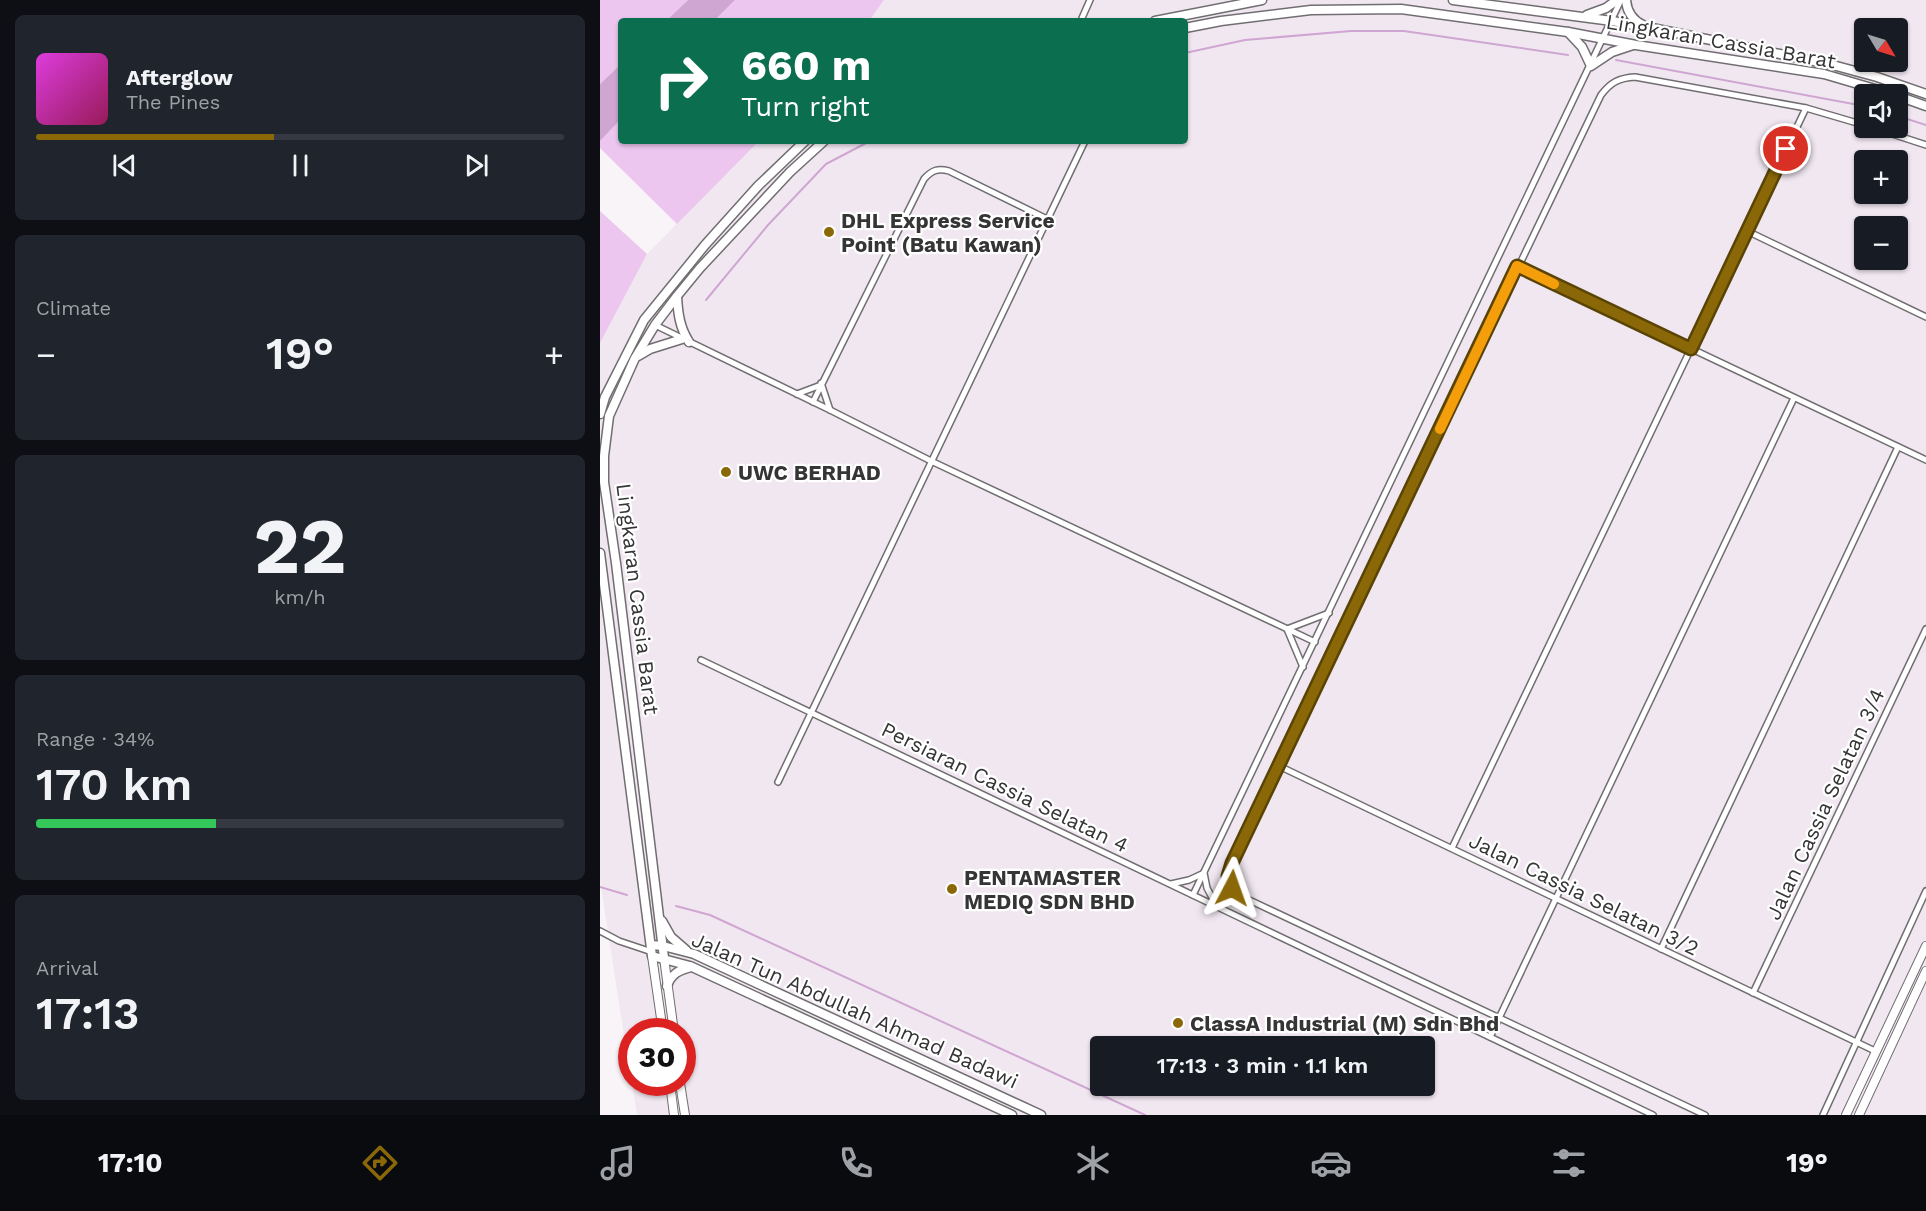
<!DOCTYPE html>
<meta charset="utf-8">
<style>
body{margin:0;font-family:"Work Sans",sans-serif;background:#20242c;color:#f1f3f6;height:100vh;display:flex;flex-direction:column;font-size:22px;white-space:nowrap}
*{box-sizing:border-box;margin:0}
p{font-size:20px;color:#9ea1a6}
.icon{flex:none;width:33px;height:33px;fill:none;stroke:currentColor;stroke-width:2;stroke-linecap:round;stroke-linejoin:round}
.map{position:relative;flex:1;overflow:hidden}
.details{display:flex;flex-direction:column;gap:15px;padding:15px;background:#0d0f14;width:600px}
.details>*{flex:none}
.banner{position:absolute;left:18px;top:18px;width:570px;height:126px;border-radius:6px;box-shadow:0 2px 4px #0004;background:#0b6e4f;color:#fff;overflow:hidden}
.needle{width:39px;rotate:128deg}
.tools{position:absolute;left:1254px;top:18px;display:grid;gap:12px}
.tools a{display:grid;place-items:center;width:54px;height:54px;border-radius:6px;background:#171b24;box-shadow:0 2px 4px #0004;font-size:30px}
.speed{position:absolute;left:18px;top:1018px;display:flex;gap:12px;font-size:30px;font-weight:700;text-align:center}
.speed>*{display:grid;place-content:center;width:78px;height:78px;border-radius:50%;background:#171b24;box-shadow:0 2px 4px #0004;line-height:1}
.speed .limit{border:9px solid #d22;background:#fff;color:#111}
.pin{position:absolute;display:grid;place-items:center;width:51px;height:51px;color:#fff;margin:-26px;border:3px solid #fff;border-radius:50%;box-shadow:0 2px 6px #0007}
.me{position:absolute;width:66px;margin:-33px;rotate:4deg;stroke-linejoin:round;filter:drop-shadow(0 0 4px #0008)}
.turn{display:flex;align-items:center;gap:21px;height:126px;padding:0 24px;font-size:27px}
.turn .icon{width:78px;height:78px;stroke-width:2.5}
.turn b{display:block;font-size:42px;line-height:51px}
.big{font-size:45px;font-weight:600;line-height:1.1}
.details .tile{flex:1;display:flex;flex-direction:column;justify-content:center;gap:9px;min-width:0;padding:0 21px;border-radius:9px;background:#20242c}
.details .dial{align-items:center;gap:0}
.dial b{font-size:78px;line-height:1}
.song{display:flex;align-items:center;gap:18px}
.cover{width:72px;height:72px;border-radius:9px;background:linear-gradient(135deg,hsl(300 70% 55%),hsl(330 70% 35%))}
.played{height:6px;border-radius:3px;background:linear-gradient(90deg,#8b6807 45%,#363941 45%)}
.keys{display:flex;justify-content:space-around;direction:ltr}
.heat{display:flex;justify-content:space-between;align-items:center;font-size:33px;direction:ltr}
.charge{height:9px;border-radius:4px;background:linear-gradient(90deg,#34c759 34%,#363941 0)}
.trip{position:absolute;left:490px;top:1036px;width:345px;height:60px;border-radius:6px;background:#171b24;box-shadow:0 2px 4px #0004;font-weight:600;line-height:60px;text-align:center}
.menu{display:flex;height:96px;justify-content:space-around;align-items:center;background:#090b0e;color:#9ea1a6}
.menu .icon{width:42px;height:42px}
.menu .active{color:#8b6807}
.menu b{font-size:27px;color:#f1f3f6}
main{display:flex;flex:1;min-height:0}
.map>svg:first-child{display:block}
.built{fill:#f1e7f1;fill-rule:evenodd}
.green{fill:#ecc6ef}
.water{fill:#cfa6d2}
.lines{fill:none;stroke-linecap:round;stroke-linejoin:round}
.stream{stroke:#cfa6d2;stroke-width:2}
.street-casing{stroke:#716e71;stroke-width:8}
.secondary-casing{stroke:#716e71;stroke-width:10}
.primary-casing{stroke:#716e71;stroke-width:11}
.street{stroke:#fff;stroke-width:5}
.secondary{stroke:#fff;stroke-width:8}
.primary{stroke:#fff;stroke-width:8}
.route-casing{stroke:#5a4405;stroke-width:15}
.route{stroke:#8b6807;stroke-width:10}
.slow{stroke:#f59e0b;stroke-width:10}
.poi-dot{fill:#8b6807;stroke:#fff;stroke-width:2}
.labels{text-anchor:middle;dominant-baseline:central;stroke-width:4.5;stroke-linejoin:round;paint-order:stroke}
.street-label{font-size:21px;fill:#363536;stroke:#fff}
.poi-label{font-size:21px;font-weight:bold;fill:#363536;stroke:#fff;text-anchor:start}
</style>
<main>
<section class="details">
<div class="tile">
<div class="song"><i class="cover"></i><div><b>Afterglow</b><p>The Pines</p></div></div>
<div class="played"></div>
<div class="keys"><svg class="icon" aria-label="previous" viewBox="0 0 24 24"><path d="M18 5L8 12l10 7zM5 5v14"/></svg><svg class="icon" aria-label="pause" viewBox="0 0 24 24"><path d="M8 5v14M16 5v14"/></svg><svg class="icon" aria-label="next" viewBox="0 0 24 24"><path d="M6 5l10 7-10 7zM19 5v14"/></svg></div>
</div>
<div class="tile"><p>Climate</p>
<div class="heat"><a>−</a><b class="big">19°</b><a>+</a></div>
</div>
<div class="tile dial"><b>22</b><p>km/h</p></div>
<div class="tile"><p>Range · 34%</p><b class="big">170 km</b><div class="charge"></div></div>
<div class="tile"><p>Arrival</p><b class="big">17:13</b></div>
</section>
<div class="map">
<svg width="1326" height="1115" viewBox="0 0 1326 1115">
<rect width="100%" height="100%" fill="#f8f4f8"/>
<!-- built -->
<path class="built" d="M284 0H1326V1115H37L32 1083H82V1032H32L31 1080 0 881V343L47 254 159 141H585V21H269ZM1264 28H1298V62H1264ZM1264 94H1298V128H1264ZM1264 160H1298V194H1264ZM1264 226H1298V260H1264ZM501 1047H825V1086H501Z"/>
<!-- green -->
<g class="green">
<polygon points="0,0 88,0 66,21 21,21 21,64 0,84"/>
<polygon points="135,0 284,0 269,21 114,21"/>
<polygon points="21,119 21,141 159,141 77,224 0,148 0,141"/>
<polygon points="0,211 47,254 0,343"/>
</g>
<!-- water -->
<g class="water">
<polygon points="88,0 135,0 114,21 66,21"/>
<polygon points="21,64 21,119 0,141 0,84"/>
</g>
<g class="lines">
<!-- stream -->
<g class="stream">
<polyline points="585,53 645,40 751,31 804,31 968,55"/>
<polyline points="1016,60 1264,106"/>
<polyline points="1298,116 1326,125"/>
<polyline points="106,300 168,225 226,164 270,141"/>
<polyline points="0,887 27,895"/>
<polyline points="76,906 110,915 545,1115"/>
</g>
<!-- street casing -->
<g class="street-casing">
<g id="street">
<polyline points="482,18 490,0"/>
<polyline points="1274,128 1326,145"/>
<polyline points="1147,231 1326,317"/>
<polyline points="917,266 1326,460"/>
<polyline points="55,325 230,410 331,461 715,642"/>
<polyline points="221,383 230,410"/>
<polyline points="197,394 221,385"/>
<path d="M213 402 324 179C332 170 338 168 349 171L447 219"/>
<polyline points="101,660 1053,1115"/>
<polyline points="703,667 687,629 729,613"/>
<polyline points="679,766 1275,1051"/>
<polyline points="178,782 485,141"/>
<polyline points="852,848 1206,108"/>
<polyline points="571,884 589,880 604,873 607,888 616,905"/>
<polyline points="593,895 1021,0"/>
<polyline points="0,931 19,941 52,952"/>
<polyline points="1061,949 1298,447"/>
<polyline points="1153,993 1326,629"/>
<polyline points="890,1037 1194,398"/>
<path d="M1105 1115 645 898C629 887 626 883 632 863L1001 95C1011 82 1019 78 1035 77L1206 108 1264 125"/>
<polyline points="1223,1115 1326,891"/>
</g>
</g>
<!-- secondary casing -->
<g class="secondary-casing">
<g id="secondary">
<polyline points="52,956 63,1032"/>
<polyline points="64,958 74,1032"/>
<polyline points="70,1083 74,1115"/>
<polyline points="80,1083 85,1115"/>
<polyline points="1246,1115 1326,946"/>
<polyline points="1259,1115 1326,971"/>
</g>
</g>
<!-- primary casing -->
<g class="primary-casing">
<g id="primary">
<polyline points="853,0 1012,21 1047,27 1229,64 1277,77 1326,94"/>
<path d="M1026 0C1027 12 1032 20 1043 25"/>
<polyline points="987,15 1006,8 1017,0"/>
<polyline points="555,21 662,0"/>
<polyline points="585,28 621,21 711,10 801,9 968,32 1036,45 1224,74 1292,94"/>
<polyline points="968,32 982,47 991,66 1012,52 1033,45"/>
<polyline points="1298,96 1326,106"/>
<path d="M77 297C78 314 80 328 89 342"/>
<polyline points="38,356 50,349 82,339"/>
<polyline points="0,414 5,397 44,320 105,245 158,186 205,141"/>
<polyline points="0,553 52,956 90,966 412,1115"/>
<polyline points="62,921 71,937 86,950"/>
<polyline points="51,945 63,946 94,954 441,1115"/>
<polyline points="64,958 16,563 4,482 4,456 9,416 35,358 55,325 77,296 100,268 190,172 224,141"/>
<path d="M67 986C71 974 79 970 91 967"/>
</g>
</g>
<!-- street -->
<use href="#street" class="street"/>
<!-- secondary -->
<use href="#secondary" class="secondary"/>
<!-- primary -->
<use href="#primary" class="primary"/>
</g>
<g class="lines">
<!-- route casing -->
<g class="route-casing">
<polyline id="route" points="632,888 628,876 632,863 917,266 1091,349 1186,149"/>
</g>
<!-- route -->
<use href="#route" class="route"/>
<!-- slow -->
<polyline class="slow" points="840,429 917,266 954,284"/>
</g>
<!-- markers -->
<g class="poi-dot">
<circle cx="229" cy="232" r="6"/>
<circle cx="126" cy="472" r="6"/>
<circle cx="352" cy="889" r="6"/>
<circle cx="578" cy="1023" r="6"/>
</g>
<g class="labels">
<!-- street labels -->
<g class="street-label">
<text transform="translate(1121 41) rotate(10)">Lingkaran Cassia Barat</text>
<text transform="translate(38 599) rotate(83)">Lingkaran Cassia Barat</text>
<text transform="translate(405 787) rotate(26)">Persiaran Cassia Selatan 4</text>
<text transform="translate(1225 804) rotate(-65)">Jalan Cassia Selatan 3/4</text>
<text transform="translate(984 894) rotate(26)">Jalan Cassia Selatan 3/2</text>
<text transform="translate(255 1010) rotate(24)">Jalan Tun Abdullah Ahmad Badawi</text>
</g>
<!-- poi labels -->
<g class="poi-label">
<text x="241" y="220">DHL Express Service<tspan x="241" dy="24">Point (Batu Kawan)</tspan></text>
<text x="138" y="472">UWC BERHAD</text>
<text x="364" y="877">PENTAMASTER<tspan x="364" dy="24">MEDIQ SDN BHD</tspan></text>
<text x="590" y="1023">ClassA Industrial (M) Sdn Bhd</text>
</g>
</g>
</svg>
<div class="tools">
<a><svg class="needle" viewBox="-14 -14 28 28"><path d="M0-13l5 13h-10z" fill="#e53935"/><path d="M0 13l5-13h-10z" fill="#9ea1a6"/></svg></a>
<a><svg class="icon" aria-label="sound" viewBox="0 0 24 24"><path d="M4 9h4l5-4v14l-5-4H4zM17 9q2 3 0 6"/></svg></a>
<a>+</a>
<a>−</a>
</div>
<div class="speed"><div class="limit">30</div></div>
<div class="pin" style="left:1186px;top:149px;background:#d93025"><svg class="icon" aria-label="arrive" viewBox="0 0 24 24"><path d="M6 21V4h12l-3 4 3 4H6"/></svg></div>
<svg class="me" style="left:632px;top:888px" viewBox="-20 -20 40 40"><path d="M0-17L14 15 0 8-14 15z" fill="#8b6807" stroke="#fff" stroke-width="4"/></svg>
<div class="trip">17:13 · 3 min · 1.1 km</div>
<div class="banner">
<div class="turn"><svg class="icon" aria-label="right" viewBox="0 0 24 24"><path d="M7 20v-9h11M14 6l5 5-5 5"/></svg><div><b>660 m</b>Turn right</div></div>
</div>
</div>
</main>
<nav class="menu">
<b>17:10</b>
<svg class="icon active" aria-label="directions" viewBox="0 0 24 24"><path d="M12 3l9 9-9 9-9-9zM9 14v-3h6M13 9l2 2-2 2"/></svg>
<svg class="icon" aria-label="music" viewBox="0 0 24 24"><path d="M9 18V5l10-2v13"/><circle cx="6" cy="18" r="3"/><circle cx="16" cy="16" r="3"/></svg>
<svg class="icon" aria-label="phone" viewBox="0 0 24 24"><path d="M5 4h4l2 5-3 2q2 4 5 5l2-3 5 2v4C11 20 4 13 5 4z"/></svg>
<svg class="icon" aria-label="climate" viewBox="0 0 24 24"><path d="M12 3v18M4 7l16 10M4 17L20 7"/></svg>
<svg class="icon" aria-label="car" viewBox="0 0 24 24"><path d="M5 17H2v-5l4-1 3-4h7l3 4 3 1v5h-3M9 17h6M6 11h13"/><circle cx="7" cy="17" r="2"/><circle cx="17" cy="17" r="2"/></svg>
<svg class="icon" aria-label="filters" viewBox="0 0 24 24"><path d="M4 7h16M4 17h16"/><circle cx="9" cy="7" r="2"/><circle cx="15" cy="17" r="2"/></svg>
<b>19°</b>
</nav>
